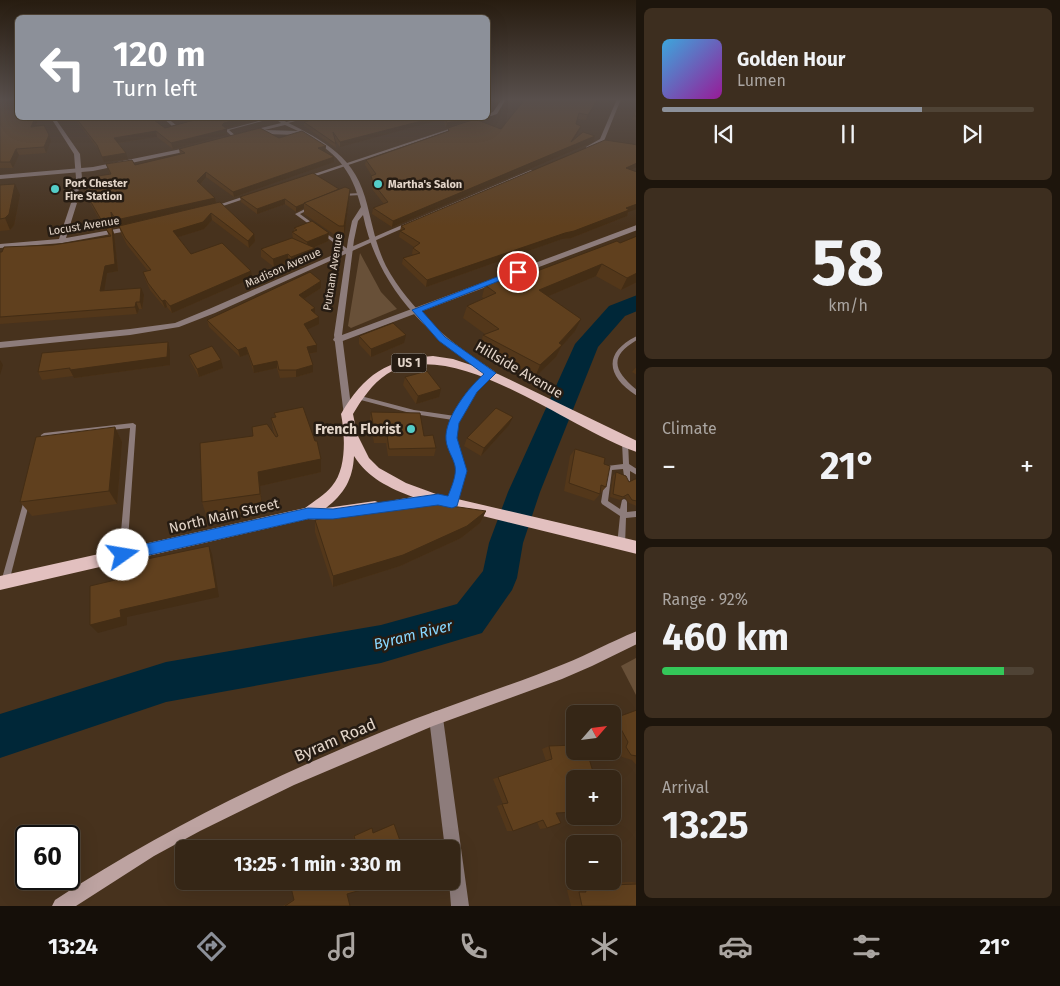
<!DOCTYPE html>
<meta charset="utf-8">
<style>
body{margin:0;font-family:"Fira Sans",sans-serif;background:#3d2e1f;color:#f1f3f6;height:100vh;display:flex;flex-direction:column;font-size:19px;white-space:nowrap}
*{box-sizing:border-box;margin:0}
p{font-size:16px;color:#aaa5a1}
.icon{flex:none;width:28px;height:28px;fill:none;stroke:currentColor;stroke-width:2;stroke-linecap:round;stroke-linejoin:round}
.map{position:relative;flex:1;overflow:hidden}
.side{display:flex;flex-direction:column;gap:8px;padding:8px;background:#1d150c;width:424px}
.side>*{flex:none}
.banner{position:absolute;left:15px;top:15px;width:475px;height:105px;border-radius:8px;box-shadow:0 5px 20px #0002,0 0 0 1px #4f4335;background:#8c9099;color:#fff;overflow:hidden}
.needle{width:32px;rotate:62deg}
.buttons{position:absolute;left:566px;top:705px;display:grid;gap:10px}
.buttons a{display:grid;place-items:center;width:55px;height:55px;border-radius:8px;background:#352616;box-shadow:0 5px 20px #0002,0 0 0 1px #4f4335;font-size:25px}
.speed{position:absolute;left:15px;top:825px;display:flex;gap:10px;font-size:25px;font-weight:700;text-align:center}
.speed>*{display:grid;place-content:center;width:65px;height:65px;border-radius:50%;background:#352616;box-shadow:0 5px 20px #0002,0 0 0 1px #4f4335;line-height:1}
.speed .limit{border:2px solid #111;border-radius:8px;background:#fff;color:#111}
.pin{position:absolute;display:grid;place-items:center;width:42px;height:42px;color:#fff;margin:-21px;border:2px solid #fff;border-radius:50%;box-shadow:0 1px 5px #0007}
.me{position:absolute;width:55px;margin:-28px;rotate:77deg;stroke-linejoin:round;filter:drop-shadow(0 0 4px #0008)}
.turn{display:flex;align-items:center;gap:18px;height:105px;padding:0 15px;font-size:22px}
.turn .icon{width:65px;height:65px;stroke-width:2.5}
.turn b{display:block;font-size:35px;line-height:42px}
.big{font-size:38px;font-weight:700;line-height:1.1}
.side .tile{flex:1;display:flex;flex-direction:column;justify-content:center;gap:8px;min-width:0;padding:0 18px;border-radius:8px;background:#3d2e1f}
.side .dial{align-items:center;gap:0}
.dial b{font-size:65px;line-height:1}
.song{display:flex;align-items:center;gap:15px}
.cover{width:60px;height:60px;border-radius:8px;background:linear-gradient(135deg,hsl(200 70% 55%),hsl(300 70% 35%))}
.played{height:5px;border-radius:2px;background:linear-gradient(90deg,#8c9099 70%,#4f4335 70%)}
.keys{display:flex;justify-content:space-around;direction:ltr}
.heat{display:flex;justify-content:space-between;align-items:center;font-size:28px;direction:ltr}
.charge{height:8px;border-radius:4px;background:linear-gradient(90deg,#34c759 92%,#4f4335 0)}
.trip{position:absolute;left:175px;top:840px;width:285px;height:50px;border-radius:8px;background:#352616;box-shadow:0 5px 20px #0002,0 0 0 1px #4f4335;font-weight:700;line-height:50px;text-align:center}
.tab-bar{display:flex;height:80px;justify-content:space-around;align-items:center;background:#150f09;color:#aaa5a1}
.tab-bar .icon{width:35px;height:35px}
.tab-bar .active{color:#8c9099}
.tab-bar b{font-size:22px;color:#f1f3f6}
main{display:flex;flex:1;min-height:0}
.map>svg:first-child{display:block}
.green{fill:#685038}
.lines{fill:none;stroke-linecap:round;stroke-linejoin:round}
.river{fill:#002738;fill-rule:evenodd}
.service{fill:#8d7c7b;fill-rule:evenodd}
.minor{fill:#8d7c7b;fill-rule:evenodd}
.tertiary{fill:#8d7c7b;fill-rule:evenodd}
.secondary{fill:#bda3a1;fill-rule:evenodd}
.primary{fill:#e2c0bf;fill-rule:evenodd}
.wall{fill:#53371a}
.shaded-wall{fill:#432d15}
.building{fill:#60401e;stroke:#432d15}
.route{fill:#1a73e8;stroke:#114b97}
.poi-dot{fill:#54cdc8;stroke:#261c13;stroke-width:2}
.labels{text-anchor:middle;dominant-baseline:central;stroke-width:5;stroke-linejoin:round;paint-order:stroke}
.far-poi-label{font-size:11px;font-weight:bold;fill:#e3d5c9;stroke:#261c13;text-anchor:start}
.far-street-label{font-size:11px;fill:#e3d5c9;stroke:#261c13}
.shield{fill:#261c13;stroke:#aa9e92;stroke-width:1}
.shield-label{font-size:12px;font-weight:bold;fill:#e3d5c9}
.street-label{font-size:14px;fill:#e3d5c9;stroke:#261c13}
.poi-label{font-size:14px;font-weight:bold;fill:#e3d5c9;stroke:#261c13;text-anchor:end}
.water-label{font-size:15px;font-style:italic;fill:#88d7ff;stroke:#261c13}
.near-street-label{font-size:16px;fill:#e3d5c9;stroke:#261c13}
</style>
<main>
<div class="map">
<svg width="637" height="906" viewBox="0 0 637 906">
<rect width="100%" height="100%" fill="#47321d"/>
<!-- green -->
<g class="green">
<polygon points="360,253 381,292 397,309 351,328 348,326"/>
<polygon points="636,658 636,695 621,666"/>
</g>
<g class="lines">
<!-- river -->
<polygon class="river" points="637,295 637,311 625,316 598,347 540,492 523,543 517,578 512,590 482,633 381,663 166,702 0,758 0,714 166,662 381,625 457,604 483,571 489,543 508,492 575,344 609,306"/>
<!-- service -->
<g class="service">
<polygon points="270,118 273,118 229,130 236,136 236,138 234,138 225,130"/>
<polygon points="360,193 361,193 361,195 342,196 340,195 342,194"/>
<polygon points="309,207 312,208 300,214 315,225 315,227 313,227 295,214"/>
<polygon points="321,231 323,231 349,250 345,251 321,233"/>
<path d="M637 336V340C608 357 614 371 637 390V396C607 377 602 353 637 336Z"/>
<polygon points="490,372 492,373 493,374 492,375 475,390 457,423 454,438 464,471 456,502 455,504 453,505 451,504 450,502 458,471 448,438 451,423 453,420 414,414 357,399 354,397 357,395 414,410 455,416 471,388 488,373"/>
<polygon points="133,423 136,425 127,555 126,557 123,558 120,557 119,555 130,428 47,437 44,446 40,446 39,444 41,435 44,433"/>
<polygon points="623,440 627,440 628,442 629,464 637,469 637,475 630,471 630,481 629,483 627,484 625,483 623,469 612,470 608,501 620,509 622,500 624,499 626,500 627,502 627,512 637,511 637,517 626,518 625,545 624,547 621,548 618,547 617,545 620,516 602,504 601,502 607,466 623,464 622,442"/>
<polygon points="27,497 29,498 30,500 9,582 8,585 5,586 2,585 1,582 24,500 25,498"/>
</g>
<!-- minor -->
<g class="minor">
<polygon points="502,99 506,99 497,114 488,117 488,114 493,112"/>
<polygon points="617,99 621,99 604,141 590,149 586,149 586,147 600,139"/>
<polygon points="51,118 55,118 80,154 82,178 77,196 72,195 76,178 74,154"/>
<polygon points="163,118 167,118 176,125 172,126"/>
<polygon points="300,118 306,118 285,124 283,123"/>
<polygon points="482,118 487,118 304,180 299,179"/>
<polygon points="531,170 534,172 533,173 392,233 215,313 179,327 130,335 0,348 0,342 130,329 175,323 209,309 388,231"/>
<polygon points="251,194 256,195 214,209 209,208"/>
<polygon points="74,201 77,203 66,238 133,226 136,228 133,230 62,243 0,248 0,244 59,239 71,203"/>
<polygon points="637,225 637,230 340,342 337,343 333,340 334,338"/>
<polygon points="436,711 441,713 443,718 469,906 451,906 449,881 451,881 451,849 445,849 429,718 431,713"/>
</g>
<!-- tertiary -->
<g class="tertiary">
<path d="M274 118H279C317 138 352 152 365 197 372 221 375 244 386 266 410 311 452 344 494 371L495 373 494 375H488C427 335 378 288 363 215L358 221 354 240 342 335 352 414 350 416H344L334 335 348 240 352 221 361 207C352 169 335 151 301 133L298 135 265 134 262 132 265 130 298 131 285 125 236 137 233 135 281 123Z"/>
<polygon points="191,147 194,149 193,150 93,171 0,179 0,175 93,167"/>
</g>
<!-- secondary -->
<path class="secondary" d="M637 631V644L592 666 562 679 433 726 294 785 200 831 154 856 76 906H52L55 900C159 832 269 778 384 731 443 707 505 688 564 664 589 654 612 641 637 631Z"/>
<!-- primary -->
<path class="primary" d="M433 356 453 359 498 374 637 441V452C569 430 455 334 387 374 372 384 362 399 353 414L357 434 369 458 379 468 406 483 436 494 637 541V554L438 505 400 510 395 508 393 504 395 500 413 497C389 488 368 478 354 456 353 479 344 494 326 508L375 501 380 503 382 507 380 511 333 520 308 519 0 590V576L305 508C314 501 325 495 332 486 347 469 345 434 341 414 364 374 387 360 433 356Z"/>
</g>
<!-- wall -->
<g class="wall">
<polygon points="0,99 38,120 36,126 49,135 51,141 46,153 19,155 13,168 0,168"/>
<polygon points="525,99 599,99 586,120 578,119 576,124 581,126 579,131 574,140 595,136 593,142 392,227 372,214 373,208 384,204 372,189 371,182 371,176 372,176 365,165 366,160 448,131 448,128 501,129"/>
<polygon points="637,104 637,120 632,120"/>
<polygon points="74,118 151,118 165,128 193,120 190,118 261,118 261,119 226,128 227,135 173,149 157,137 119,143 128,159 104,162 99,150"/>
<polygon points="305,118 466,118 465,121 446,128 443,119 340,147 335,140 336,148 304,126 304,122 306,121 305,120"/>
<polygon points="279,138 326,146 325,151 324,152 334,162 234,197 206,177 201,184 215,198 216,203 254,234 255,241 249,248 212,220 204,229 178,237 191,254 252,278 172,313 167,307 165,308 150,290 145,279 143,272 148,271 127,245 121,233 119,226 141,221 117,226 113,218 114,227 105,229 86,196 84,190 96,188 91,177 110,175 106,164 135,165 180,154 179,149"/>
<polygon points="637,167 631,170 628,212 627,216 571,238 562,239 426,287 402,264 403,258 413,255 412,254 413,248 414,247 399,237 401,226"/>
<polygon points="0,185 20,195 14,225 10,230 0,231"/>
<polygon points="350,189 349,200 344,237 338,237 304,214 304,208 296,212 285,204 257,214 241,202 240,197"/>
<polygon points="112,227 114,234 118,271 107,273 104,290 144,295 142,309 139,309 137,314 0,324 0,252 53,245 109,236 106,229"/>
<polygon points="294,228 328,241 313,248 315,248 315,256 291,264 288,262 274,267 261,257 261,249 293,239 292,232 294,231"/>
<polygon points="620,243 637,282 621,290 596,276 548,296 575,331 561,347 556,357 535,377 480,347 483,335 485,334 463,318 467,306 484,298 482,297 485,285 521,277"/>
<polygon points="321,281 321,288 304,299 315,314 319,317 319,324 307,329 317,345 317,352 309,354 313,365 313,372 296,377 280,378 277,368 254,373 248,354 240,357 209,327 207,320"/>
<polygon points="359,336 404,343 371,357 359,344"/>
<polygon points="168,342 170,350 170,365 74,378 73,376 42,380 38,372"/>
<polygon points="189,355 223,368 199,377 191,362"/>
<polygon points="637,366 637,375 632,372"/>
<polygon points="405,377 439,397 416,404 403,385"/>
<polygon points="371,412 424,436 436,448 434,456 388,456 386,443 374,443 370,419"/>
<polygon points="274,413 321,472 260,486 262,507 206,515 202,502 253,436 274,435 271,418 275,417"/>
<polygon points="509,425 481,456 464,446 467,438"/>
<polygon points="115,427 122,442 117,504 32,516 20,502"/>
<polygon points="575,449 604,464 606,487 594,501 564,491 570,456"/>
<polygon points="616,472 629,482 637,479 637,506 629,503 625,497 620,500 610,497 613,476"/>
<polygon points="486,511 480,523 461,538 400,566 333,587 315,532 315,520"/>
<polygon points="637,710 637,766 632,760 622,757 618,750 619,745 612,732 612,719"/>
<polygon points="549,746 575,779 575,813 557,813 547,828 540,829 537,822 513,831 507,831 497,806 503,804 493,779 546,761 542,749"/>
<polygon points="394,824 403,849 356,849 353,836 372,828 373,833"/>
<polygon points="292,881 336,881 338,887 350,881 385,881 347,894 350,906 283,906 294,899 290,883"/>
<polygon points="632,882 637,883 637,906 571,906 567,890 573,890 572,884"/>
</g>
<!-- shaded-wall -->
<g class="shaded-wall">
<polygon points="598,99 599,99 586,120 588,115"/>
<polygon points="35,118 38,118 38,120 33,133 31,127"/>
<polygon points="243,118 261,118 261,119 225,128 227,129 227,135 173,149 171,143 222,125 224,123"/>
<polygon points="433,118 443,118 443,119 340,147 340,142"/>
<polygon points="465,118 466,118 465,121 446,128 447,123"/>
<polygon points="581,126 579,131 569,147 595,136 593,142 392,227 393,221 571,142"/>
<polygon points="156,131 157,137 116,143 114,138"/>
<polygon points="49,135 51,141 46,153 44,147"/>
<polygon points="326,146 325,151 318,154 318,148"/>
<polygon points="16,149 19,155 13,168 10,162"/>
<polygon points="126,153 128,159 104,162 102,157"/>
<polygon points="334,157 334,162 234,197 233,192"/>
<polygon points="637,163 637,167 623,173 626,168"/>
<polygon points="206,172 206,177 198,187 197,181"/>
<polygon points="15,184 20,195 14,225 10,230 5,218"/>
<polygon points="350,189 349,200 344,237 344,226"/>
<polygon points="215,198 216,203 117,226 116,220"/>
<polygon points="285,199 285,204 257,214 257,209"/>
<polygon points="304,203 304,208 296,212 296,207"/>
<polygon points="637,204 637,209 628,212 627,216 571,238 562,239 426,287 427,280"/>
<polygon points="111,212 113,218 114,227 105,229 103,223"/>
<polygon points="211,213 212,220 204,229 175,238 173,231"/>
<polygon points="112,227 114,234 118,271 107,273 103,298 100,291"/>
<polygon points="329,233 328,241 308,250 307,242"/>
<polygon points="254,234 255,241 249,248 248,241"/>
<polygon points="315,248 315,256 291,264 291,257"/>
<polygon points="288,254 288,262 274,267 273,259"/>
<polygon points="602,264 596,276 534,302 539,290"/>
<polygon points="251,271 252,278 172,313 170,306"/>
<polygon points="637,273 637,282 621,290 627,278"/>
<polygon points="321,281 321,288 299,302 299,295"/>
<polygon points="141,288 144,295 142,309 140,302"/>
<polygon points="165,300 167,307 165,308 162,301"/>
<polygon points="136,302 139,309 137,314 135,307"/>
<polygon points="315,308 315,315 311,310"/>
<polygon points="319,317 319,324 304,331 304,324"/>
<polygon points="581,319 575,331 561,347 556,357 535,377 540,365"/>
<polygon points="406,335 404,343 371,357 371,349"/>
<polygon points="168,342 170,350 170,365 74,378 70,370"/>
<polygon points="317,345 317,352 307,354 307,347"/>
<polygon points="246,347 248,354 240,357 238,350"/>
<polygon points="0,360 3,365 0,375"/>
<polygon points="221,360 223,368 199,377 197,369"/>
<polygon points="277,361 277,368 254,373 253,366"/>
<polygon points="313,365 313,372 296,377 296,370"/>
<polygon points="441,389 439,397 416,404 418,396"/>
<polygon points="513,417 509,425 481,456 484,448"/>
<polygon points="115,427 122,442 117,504 109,491"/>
<polygon points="321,459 321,472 260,486 262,507 258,472"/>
<polygon points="486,511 480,523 461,538 400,566 333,587 333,576"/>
<polygon points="209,546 212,554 219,597 127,617 127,625 98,633 90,625 120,610"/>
</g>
<!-- building -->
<g class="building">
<polygon points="0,99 18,99 18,118 35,118 31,127 44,125 49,135 44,147 16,149 10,162 0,162"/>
<polygon points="525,99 598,99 588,115 579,113 576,124 581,126 571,142 583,132 595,136 393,221 373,208 388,202 373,183 371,176 376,174 366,160 449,131 448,128 475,119 501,129"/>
<polygon points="637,106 637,116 634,116"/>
<polygon points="76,118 151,118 165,128 198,119 197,118 243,118 224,123 222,125 227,129 171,143 156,131 114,138 126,153 102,157 97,145"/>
<polygon points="308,118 433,118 340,142 333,132 336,144 304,122 311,120"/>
<polygon points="445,118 465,118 447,123"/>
<polygon points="260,128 279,138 302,131 326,146 318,148 334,157 233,192 206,172 197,181 215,198 116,220 111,212 112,221 103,223 84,190 97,187 91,177 111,174 106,164 132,160 135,165 185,153 179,149"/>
<polygon points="605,140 632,144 637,145 637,163 626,168 637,172 637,204 626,208 629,210 574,231 565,233 427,280 403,258 420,253 413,248 420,243 400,231 405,229 401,226"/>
<polygon points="313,173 339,189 296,207 285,199 257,209 240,197"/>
<polygon points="15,184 9,214 5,218 0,219 0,185"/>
<polygon points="345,187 350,189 344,226 339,226 304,203"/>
<polygon points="220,202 254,234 248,241 211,213 203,222 173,231 191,254 222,243 251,271 170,306 165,300 162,301 148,283 143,272 151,270 125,238 119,226"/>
<polygon points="312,221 329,233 307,242 292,232 297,230 294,228"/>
<polygon points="112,227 115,264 105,266 100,291 141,288 140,302 136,302 135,307 0,317 0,252 2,252 4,247 53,245 111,236 106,229"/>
<polygon points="637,236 637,273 627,278 602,264 539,290 581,319 559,343 562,345 540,365 483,335 499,329 467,306 496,293 485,285 515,274 521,277 617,241 620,243"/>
<polygon points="292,238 315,248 291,257 288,254 273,259 261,249"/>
<polygon points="310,272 321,281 299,295 315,308 311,310 319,317 304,324 317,345 307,347 313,365 296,370 279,370 277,361 253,366 246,347 238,350 207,320"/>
<polygon points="393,323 406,335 371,349 359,336"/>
<polygon points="168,342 167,357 70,370 70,368 38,372 42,353"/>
<polygon points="212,346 221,360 197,369 189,355"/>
<polygon points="427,371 441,389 418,396 405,377"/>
<polygon points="303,407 315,441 317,441 321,459 258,472 260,494 202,502 200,443 253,436 252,427 267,424 276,437 278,436 271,418 276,417 274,413"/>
<polygon points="496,408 513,417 484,448 467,438"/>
<polygon points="371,412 420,413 424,436 433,435 436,448 389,449 387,435 375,435"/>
<polygon points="115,427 109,491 20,502 36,437"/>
<polygon points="575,449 605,458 604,464 610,466 606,487 601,485 600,494 569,483"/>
<polygon points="616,472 626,476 629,482 635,479 637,479 637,501 632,500 628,494 623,497 613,494"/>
<polygon points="424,502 486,511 467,526 403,555 333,576 315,520 391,503"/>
<polygon points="209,546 216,588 120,610 121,617 90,625 90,586 128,577 128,563"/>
<polygon points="637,710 637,756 631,755 626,747 628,742 615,718"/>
<polygon points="575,745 575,751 587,751 595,779 575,779 575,812 556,813 561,823 547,828 543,820 513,831 502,804 508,803 498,777 552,759 549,746"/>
<polygon points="394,824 403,849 358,849 354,836 372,828 373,833"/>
<polygon points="295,881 336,881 339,889 354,881 385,881 372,887 347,894 350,906 285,906 294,900 290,883"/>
<polygon points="397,881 407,881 398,885"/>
<polygon points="637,884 637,906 582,906 579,892 586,892 584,886"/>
</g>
<!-- sky -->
<linearGradient id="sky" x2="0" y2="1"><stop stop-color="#271c10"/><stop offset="0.44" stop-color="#584f4c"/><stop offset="1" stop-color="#584f4c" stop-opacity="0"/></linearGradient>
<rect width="637" height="226" fill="url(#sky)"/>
<!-- route -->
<path class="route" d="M515 270 522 272 422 311 445 337 496 373 477 392 459 423 457 438 467 471 457 506 452 508 438 505 333 519H308L123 561 119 559 117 555 119 550 123 549 308 508 333 509 438 494 448 496C451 488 457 475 455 466 453 457 447 450 446 440 444 418 469 387 484 374L439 341 412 310Z"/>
<!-- markers -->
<g class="poi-dot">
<circle cx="378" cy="184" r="5"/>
<circle cx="55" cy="189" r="5"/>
<circle cx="411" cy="429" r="5"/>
</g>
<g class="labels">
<!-- far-poi labels -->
<g class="far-poi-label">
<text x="65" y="183">Port Chester<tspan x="65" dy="13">Fire Station</tspan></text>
<text x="388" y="184">Martha's Salon</text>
</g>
<!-- far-street labels -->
<g class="far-street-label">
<text transform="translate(84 226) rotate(-9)">Locust Avenue</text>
<text transform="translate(283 268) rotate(-24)">Madison Avenue</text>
<text transform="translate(333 272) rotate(-81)">Putnam Avenue</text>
</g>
<!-- shield labels -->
<rect class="shield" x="391.5" y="353.5" width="35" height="19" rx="4"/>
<g class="shield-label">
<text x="409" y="363">US 1</text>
</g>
<!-- street labels -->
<g class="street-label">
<text transform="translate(519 370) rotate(30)">Hillside Avenue</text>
<text transform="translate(224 516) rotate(-13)">North Main Street</text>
</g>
<!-- poi labels -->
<g class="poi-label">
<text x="401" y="429">French Florist</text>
</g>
<!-- water labels -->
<g class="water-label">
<text transform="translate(413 635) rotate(-14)">Byram River</text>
</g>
<!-- near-street labels -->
<g class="near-street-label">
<text transform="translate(335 740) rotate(-23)">Byram Road</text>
</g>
</g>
</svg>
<div class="buttons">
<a><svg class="needle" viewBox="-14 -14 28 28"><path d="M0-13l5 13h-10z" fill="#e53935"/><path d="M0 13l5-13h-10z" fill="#aaa5a1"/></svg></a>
<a>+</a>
<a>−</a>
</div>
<div class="speed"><div class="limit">60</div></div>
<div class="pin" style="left:518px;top:272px;background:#d93025"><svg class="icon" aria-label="arrive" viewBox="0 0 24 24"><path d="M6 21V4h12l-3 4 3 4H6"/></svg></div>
<svg class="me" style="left:123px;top:555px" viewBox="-20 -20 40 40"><circle r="19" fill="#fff"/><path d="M0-13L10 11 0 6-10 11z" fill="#1a73e8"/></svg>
<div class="trip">13:25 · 1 min · 330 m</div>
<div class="banner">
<div class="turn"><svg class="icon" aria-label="left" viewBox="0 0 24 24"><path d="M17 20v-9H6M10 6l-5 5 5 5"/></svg><div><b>120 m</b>Turn left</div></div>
</div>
</div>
<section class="side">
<div class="tile">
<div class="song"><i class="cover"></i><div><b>Golden Hour</b><p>Lumen</p></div></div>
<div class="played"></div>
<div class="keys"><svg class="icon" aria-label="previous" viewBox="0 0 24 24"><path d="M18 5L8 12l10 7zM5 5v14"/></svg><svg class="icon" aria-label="pause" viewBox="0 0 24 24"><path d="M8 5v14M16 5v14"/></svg><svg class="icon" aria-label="next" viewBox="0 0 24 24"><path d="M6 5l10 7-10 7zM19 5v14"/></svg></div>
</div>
<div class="tile dial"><b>58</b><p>km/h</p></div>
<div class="tile"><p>Climate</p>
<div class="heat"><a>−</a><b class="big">21°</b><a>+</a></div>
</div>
<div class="tile"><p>Range · 92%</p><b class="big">460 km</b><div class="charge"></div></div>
<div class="tile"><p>Arrival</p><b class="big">13:25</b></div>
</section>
</main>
<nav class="tab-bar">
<b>13:24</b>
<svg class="icon active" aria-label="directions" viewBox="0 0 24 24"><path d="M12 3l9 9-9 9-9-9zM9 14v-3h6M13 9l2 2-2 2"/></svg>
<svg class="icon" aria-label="music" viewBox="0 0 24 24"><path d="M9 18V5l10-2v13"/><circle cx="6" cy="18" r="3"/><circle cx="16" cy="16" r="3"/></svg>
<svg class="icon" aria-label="phone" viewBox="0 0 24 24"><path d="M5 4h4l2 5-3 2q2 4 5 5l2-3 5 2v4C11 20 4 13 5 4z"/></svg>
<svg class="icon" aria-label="climate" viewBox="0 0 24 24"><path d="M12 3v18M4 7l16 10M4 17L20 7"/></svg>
<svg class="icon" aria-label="car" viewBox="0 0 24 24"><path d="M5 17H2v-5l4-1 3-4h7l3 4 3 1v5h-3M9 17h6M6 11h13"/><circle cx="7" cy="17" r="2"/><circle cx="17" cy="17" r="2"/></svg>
<svg class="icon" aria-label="filters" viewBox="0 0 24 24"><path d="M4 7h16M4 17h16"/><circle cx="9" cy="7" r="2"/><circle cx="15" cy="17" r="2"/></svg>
<b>21°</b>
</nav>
